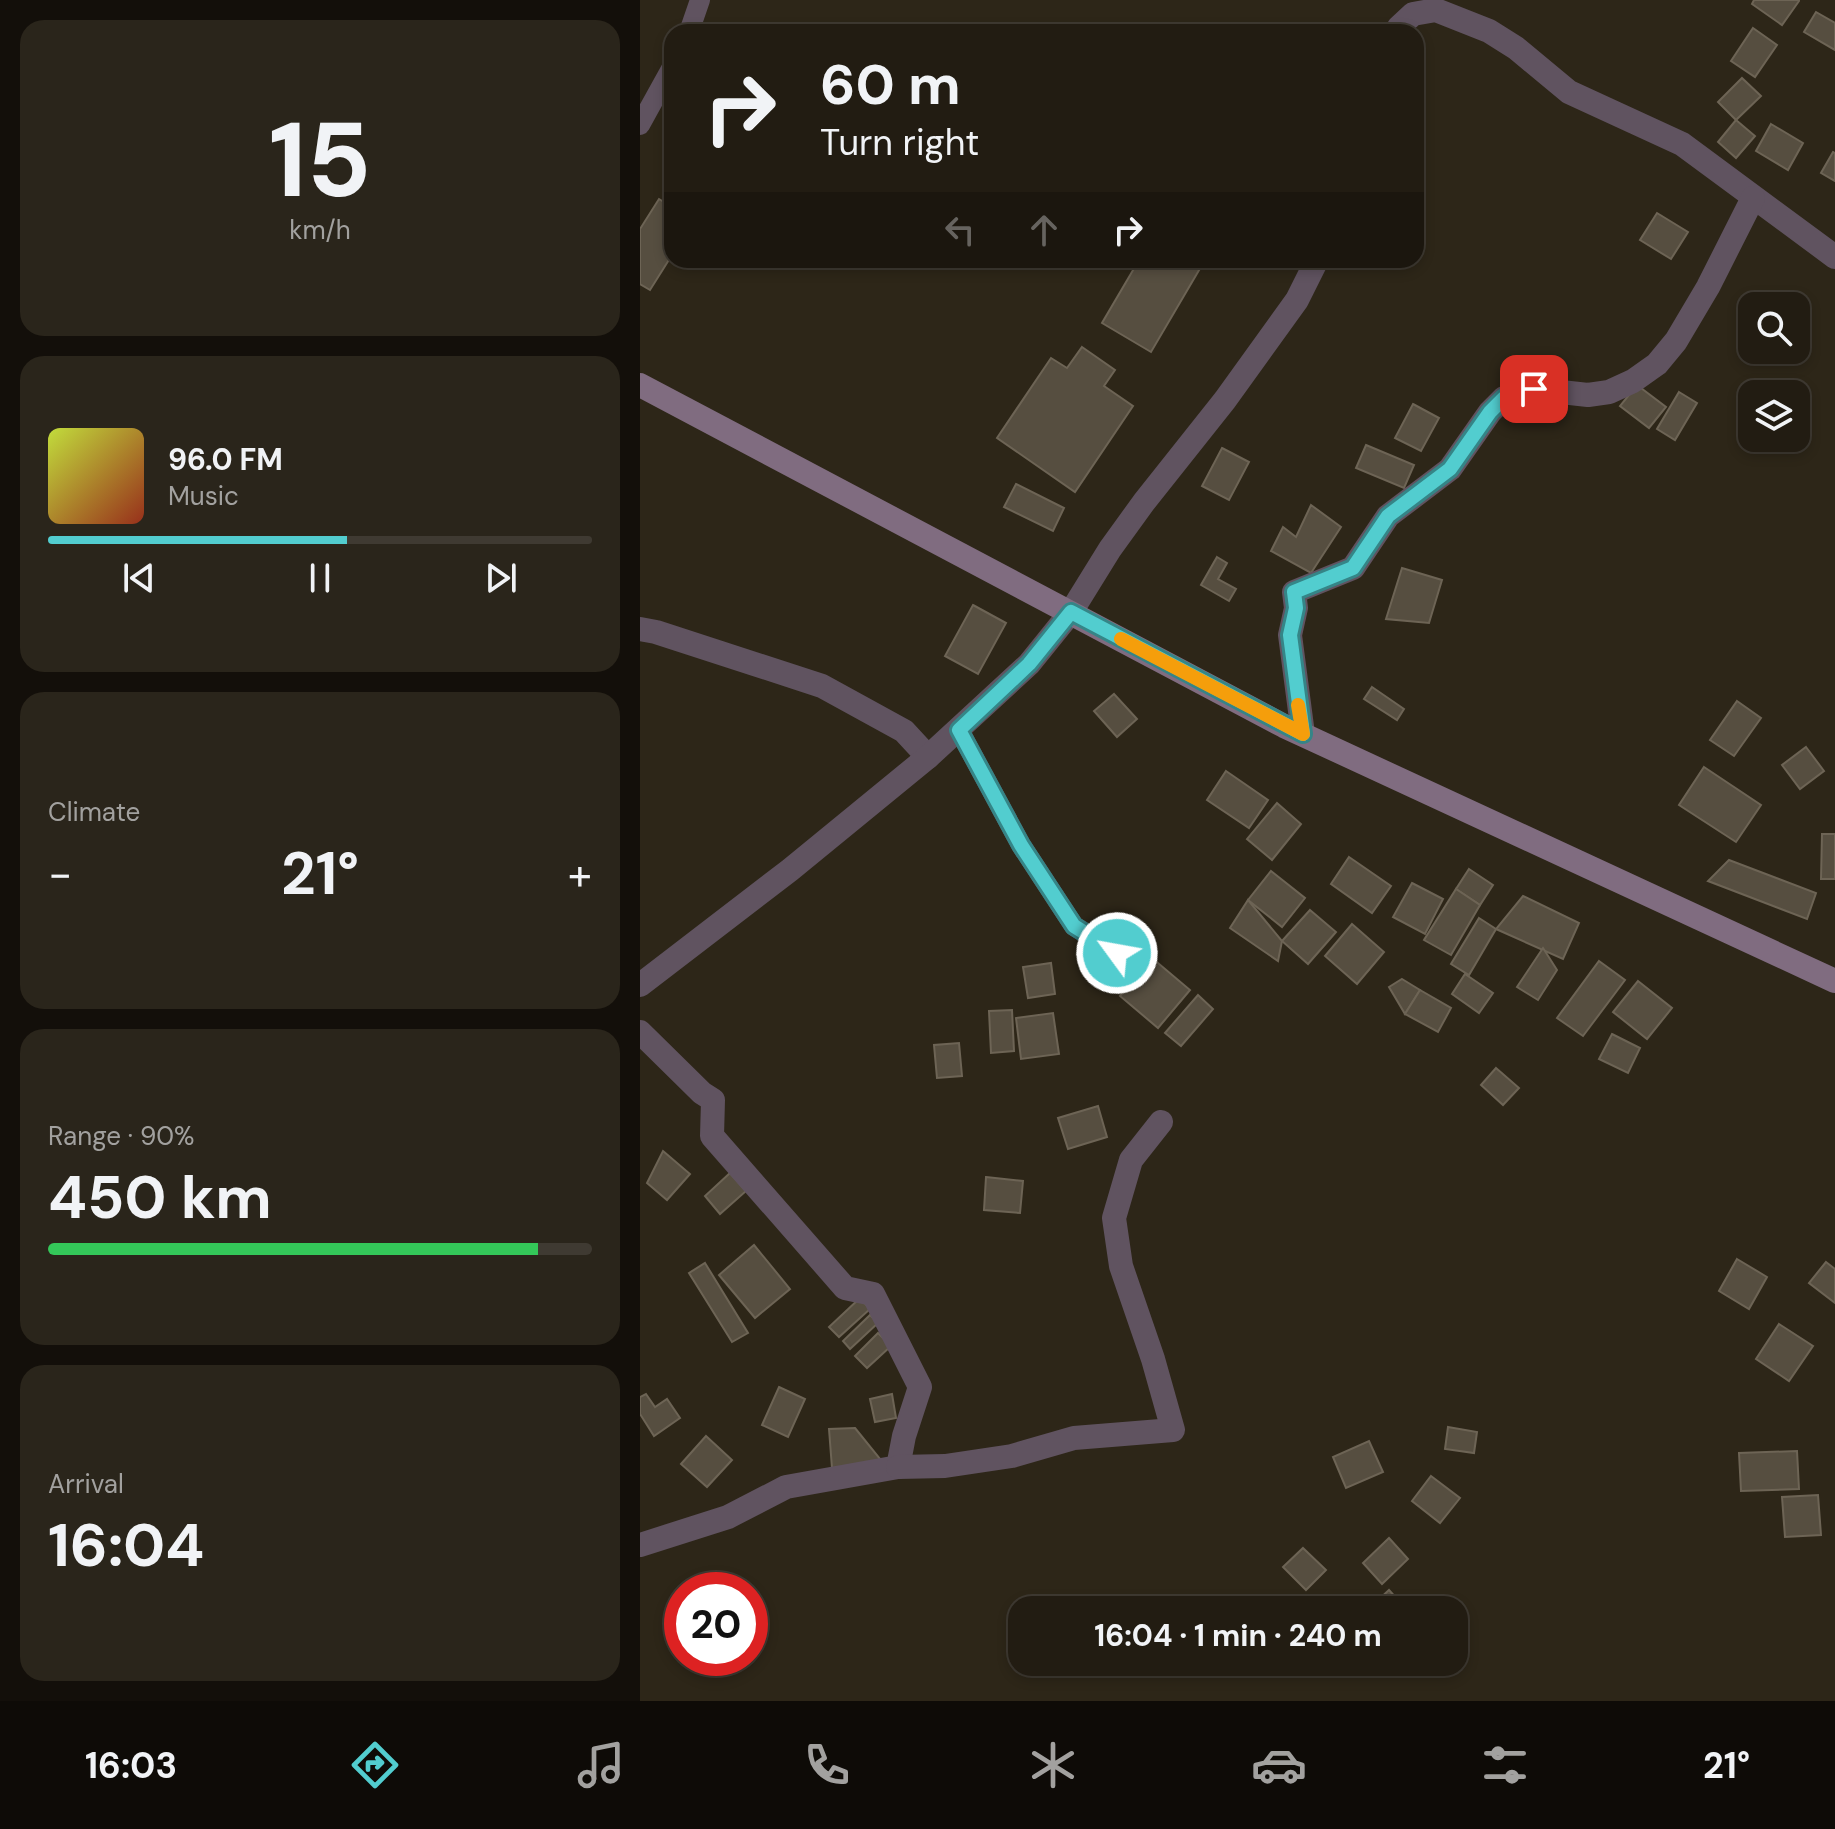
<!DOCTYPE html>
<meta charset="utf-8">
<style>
body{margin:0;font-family:"DM Sans",sans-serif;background:#2a251b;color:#f1f3f6;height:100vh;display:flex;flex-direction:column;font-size:30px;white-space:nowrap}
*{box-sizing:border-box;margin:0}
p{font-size:26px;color:#a2a19f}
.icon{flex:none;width:44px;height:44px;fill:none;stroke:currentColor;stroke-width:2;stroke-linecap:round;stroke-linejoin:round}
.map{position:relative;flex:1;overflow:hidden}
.details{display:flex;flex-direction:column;gap:20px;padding:20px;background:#130f0a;width:640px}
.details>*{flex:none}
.hud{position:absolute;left:24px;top:24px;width:760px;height:244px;border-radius:24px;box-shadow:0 4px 12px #0003,0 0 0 2px #3f3a32;background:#221c12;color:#f1f3f6;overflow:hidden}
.controls{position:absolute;left:1098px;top:292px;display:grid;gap:16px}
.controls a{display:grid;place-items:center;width:72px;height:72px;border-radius:16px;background:#221c12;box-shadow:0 4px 12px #0003,0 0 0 2px #3f3a32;font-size:40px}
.speed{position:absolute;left:24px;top:1572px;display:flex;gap:16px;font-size:40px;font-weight:700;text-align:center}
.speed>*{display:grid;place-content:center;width:104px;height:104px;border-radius:50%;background:#221c12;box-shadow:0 4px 12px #0003,0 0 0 2px #3f3a32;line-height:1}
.speed .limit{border:12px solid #d22;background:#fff;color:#111}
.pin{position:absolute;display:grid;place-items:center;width:68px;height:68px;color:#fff;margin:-34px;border-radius:16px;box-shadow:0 4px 12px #0006}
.me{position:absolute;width:88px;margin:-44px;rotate:302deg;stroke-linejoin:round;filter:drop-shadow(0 0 6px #0008)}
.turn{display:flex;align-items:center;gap:28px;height:168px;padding:0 24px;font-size:36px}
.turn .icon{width:104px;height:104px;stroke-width:2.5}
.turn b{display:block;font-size:56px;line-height:68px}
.lanes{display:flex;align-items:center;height:76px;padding:0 24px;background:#0003;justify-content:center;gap:40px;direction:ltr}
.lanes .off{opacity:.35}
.big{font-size:60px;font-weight:700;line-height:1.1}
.details .widget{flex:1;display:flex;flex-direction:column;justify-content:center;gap:12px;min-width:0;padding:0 28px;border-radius:24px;background:#2a251b}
.details .dial{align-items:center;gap:0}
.dial b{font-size:104px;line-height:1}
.song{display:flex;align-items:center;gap:24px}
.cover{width:96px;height:96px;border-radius:12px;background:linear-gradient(135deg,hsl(70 70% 55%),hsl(10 70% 35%))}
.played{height:8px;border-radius:4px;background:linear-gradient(90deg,#52cdcf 55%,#3f3a32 55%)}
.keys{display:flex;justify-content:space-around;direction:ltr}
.heat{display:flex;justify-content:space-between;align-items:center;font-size:44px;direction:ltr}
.charge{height:12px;border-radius:6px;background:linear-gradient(90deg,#34c759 90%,#3f3a32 0)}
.trip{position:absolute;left:368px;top:1596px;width:460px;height:80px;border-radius:24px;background:#221c12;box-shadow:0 4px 12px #0003,0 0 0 2px #3f3a32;font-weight:700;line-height:80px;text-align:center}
.menu{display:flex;height:128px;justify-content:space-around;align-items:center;background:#0e0b07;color:#a2a19f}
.menu .icon{width:56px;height:56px}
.menu .selected{color:#52cdcf}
.menu b{font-size:36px;color:#f1f3f6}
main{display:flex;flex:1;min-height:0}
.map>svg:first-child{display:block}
.building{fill:#564e40;stroke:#6d6455;stroke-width:2}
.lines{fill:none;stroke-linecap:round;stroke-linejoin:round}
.service{stroke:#605360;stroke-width:20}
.minor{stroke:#605360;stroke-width:24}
.secondary{stroke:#806c80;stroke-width:24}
.route-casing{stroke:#358587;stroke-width:20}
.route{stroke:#52cdcf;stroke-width:14}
.slow{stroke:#f59e0b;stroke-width:14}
</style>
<main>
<section class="details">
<div class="widget dial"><b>15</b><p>km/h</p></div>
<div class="widget">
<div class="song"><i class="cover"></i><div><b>96.0 FM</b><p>Music</p></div></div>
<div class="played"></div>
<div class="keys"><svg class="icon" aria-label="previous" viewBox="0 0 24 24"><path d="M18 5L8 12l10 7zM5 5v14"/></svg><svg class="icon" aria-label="pause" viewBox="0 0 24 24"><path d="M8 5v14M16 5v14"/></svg><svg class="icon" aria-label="next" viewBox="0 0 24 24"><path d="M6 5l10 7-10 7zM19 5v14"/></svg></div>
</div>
<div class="widget"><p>Climate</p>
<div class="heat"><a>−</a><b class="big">21°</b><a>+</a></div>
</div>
<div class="widget"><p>Range · 90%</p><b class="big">450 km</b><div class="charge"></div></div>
<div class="widget"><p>Arrival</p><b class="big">16:04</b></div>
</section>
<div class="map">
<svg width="1195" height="1701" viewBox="0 0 1195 1701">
<rect width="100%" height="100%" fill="#2d2618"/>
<!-- building -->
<g class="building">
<polygon points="1114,0 1159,0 1159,1 1142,25 1112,4"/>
<polygon points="1176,12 1195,23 1195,50 1164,32"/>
<polygon points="1113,28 1137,45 1115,77 1091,61"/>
<polygon points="1102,78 1121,96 1096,120 1078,102"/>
<polygon points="1096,120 1115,136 1096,158 1078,142"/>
<polygon points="1131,124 1163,143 1148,170 1116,151"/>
<polygon points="1193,152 1195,153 1195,181 1181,173"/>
<polygon points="19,199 32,207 32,255 10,290 0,284 0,229"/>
<polygon points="1017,213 1048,232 1031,259 1000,240"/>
<polygon points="499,260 565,260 511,352 462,323"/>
<polygon points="442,347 475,370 464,386 493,406 435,492 357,438 411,358 427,368"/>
<polygon points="997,385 1026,407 1009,428 980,406"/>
<polygon points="1039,392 1057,403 1035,440 1017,429"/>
<polygon points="773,404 799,418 781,451 755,438"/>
<polygon points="726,445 774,465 764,488 716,468"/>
<polygon points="582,448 609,462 589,500 562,486"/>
<polygon points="376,484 424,508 413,531 364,507"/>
<polygon points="671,505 701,527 671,573 631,551 643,527 656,537"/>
<polygon points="577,557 587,563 578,579 596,589 589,601 561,585"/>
<polygon points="762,568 802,580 789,623 746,619"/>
<polygon points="333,605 366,623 338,674 305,656"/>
<polygon points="732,687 764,709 757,720 724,699"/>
<polygon points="474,694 497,719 477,737 454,711"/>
<polygon points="1097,701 1121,718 1094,756 1070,740"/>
<polygon points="1166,747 1184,771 1160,789 1142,765"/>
<polygon points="1064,767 1121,805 1096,842 1039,805"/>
<polygon points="586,771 628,800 609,828 567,800"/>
<polygon points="637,803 661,824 632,860 607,839"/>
<polygon points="1182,834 1195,834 1195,879 1181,879"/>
<polygon points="709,857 751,886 732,913 691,884"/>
<polygon points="1089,860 1176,893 1167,919 1068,881"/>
<polygon points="829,869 853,885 840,905 816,889"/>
<polygon points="631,871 665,898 642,927 608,900"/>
<polygon points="772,883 803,899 785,934 753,917"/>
<polygon points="816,889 840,905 811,955 784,940"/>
<polygon points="883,896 939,923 923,959 856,929"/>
<polygon points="608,900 642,941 638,961 590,928"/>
<polygon points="670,910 696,932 668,964 642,941"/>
<polygon points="839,918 856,929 829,975 811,964"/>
<polygon points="712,924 744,952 717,984 685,956"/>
<polygon points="903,948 917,970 898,1000 877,987"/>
<polygon points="512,958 550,990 518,1028 480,996"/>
<polygon points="959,961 985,980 943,1036 917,1018"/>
<polygon points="411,963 415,994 388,998 383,967"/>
<polygon points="825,974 853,993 839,1013 812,994"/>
<polygon points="762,979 780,990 765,1014 749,987"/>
<polygon points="998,981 1032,1008 1007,1039 973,1012"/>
<polygon points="780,990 811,1008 798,1032 765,1014"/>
<polygon points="558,995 573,1009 541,1046 525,1033"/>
<polygon points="372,1010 374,1051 351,1053 349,1011"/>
<polygon points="413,1013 419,1054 381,1059 376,1018"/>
<polygon points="972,1034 1000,1048 988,1073 959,1059"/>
<polygon points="319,1043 322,1076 297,1078 294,1045"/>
<polygon points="856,1068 879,1088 863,1105 841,1085"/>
<polygon points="458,1106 467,1137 428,1149 418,1118"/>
<polygon points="23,1151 50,1174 27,1200 7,1183"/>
<polygon points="90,1173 106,1191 80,1214 65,1196"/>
<polygon points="346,1177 383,1181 380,1213 344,1210"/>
<polygon points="114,1245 150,1289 115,1318 79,1275"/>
<polygon points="1097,1259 1127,1277 1109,1309 1079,1291"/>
<polygon points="1186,1262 1195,1269 1195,1303 1169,1283"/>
<polygon points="65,1263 108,1333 92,1342 49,1273"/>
<polygon points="220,1298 230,1309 199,1337 189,1327"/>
<polygon points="230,1315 238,1323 210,1349 203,1341"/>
<polygon points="1139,1324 1173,1346 1149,1381 1116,1359"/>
<polygon points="238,1333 251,1346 227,1368 215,1356"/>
<polygon points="139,1387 165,1399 148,1437 122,1425"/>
<polygon points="6,1394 15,1407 27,1399 40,1418 14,1436 0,1414 0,1397"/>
<polygon points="252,1394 256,1418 235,1422 230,1399"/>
<polygon points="808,1427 837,1432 834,1453 805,1449"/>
<polygon points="215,1428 245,1465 192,1468 189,1429"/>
<polygon points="66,1436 92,1460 67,1487 41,1464"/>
<polygon points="729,1441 743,1472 706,1488 693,1457"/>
<polygon points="1157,1451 1159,1489 1101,1491 1099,1453"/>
<polygon points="791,1476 820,1498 800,1523 772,1501"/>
<polygon points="1178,1495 1181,1535 1145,1537 1142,1497"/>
<polygon points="749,1538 768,1559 742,1584 723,1563"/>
<polygon points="663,1548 686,1570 666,1590 643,1567"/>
<polygon points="749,1590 766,1609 765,1610 743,1610 736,1602"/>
</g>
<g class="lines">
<!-- service -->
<g class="service">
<polyline points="49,32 60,0"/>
<polyline points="0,125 32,67"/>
<polyline points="319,730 381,845 434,926 477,953"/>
</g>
<!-- minor -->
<g class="minor">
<polyline points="759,27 773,14 796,10 849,31 876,48 929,92 1042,144 1195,257"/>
<polyline points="0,629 16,632 182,686 264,731 288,757"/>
<polyline points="663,734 650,635 656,608 654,592 713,568 748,516 810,469 850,412 864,398 894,389 948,395 969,392 993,381 1017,364 1036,341 1068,287 1113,198"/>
<polyline points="0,985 150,870 288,757 389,664 431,612 470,549 504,502 585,400 657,300 677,260"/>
<polyline points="0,1032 62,1093 73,1100 72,1136 205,1288 233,1294 280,1387 264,1436 258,1467 146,1487 88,1517 0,1545"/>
<polyline points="258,1467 305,1466 372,1456 434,1438 533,1430 513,1359 481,1266 474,1218 491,1160 521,1122"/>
</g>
<!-- secondary -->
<polyline class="secondary" points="0,385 644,726 1195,981"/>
</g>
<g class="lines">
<!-- route casing -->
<g class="route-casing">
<polyline id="route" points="477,953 434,926 381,845 319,730 389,664 431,612 663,734 650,635 656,608 654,592 713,568 748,516 810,469 850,412 864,398 894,389"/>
</g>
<!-- route -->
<use href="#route" class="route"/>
<!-- slow -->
<polyline class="slow" points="481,639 663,734 658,705"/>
</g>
</svg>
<div class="controls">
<a><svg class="icon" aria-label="search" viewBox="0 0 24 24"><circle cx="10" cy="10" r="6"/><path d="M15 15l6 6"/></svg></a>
<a><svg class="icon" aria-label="layers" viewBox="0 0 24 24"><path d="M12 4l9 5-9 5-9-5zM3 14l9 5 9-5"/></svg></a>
</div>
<div class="speed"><div class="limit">20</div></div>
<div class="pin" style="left:894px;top:389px;background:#d93025"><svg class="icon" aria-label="arrive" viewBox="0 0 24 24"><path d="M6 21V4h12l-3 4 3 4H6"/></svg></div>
<svg class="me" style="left:477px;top:953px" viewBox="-20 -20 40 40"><circle r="17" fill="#52cdcf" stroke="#fff" stroke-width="3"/><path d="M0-11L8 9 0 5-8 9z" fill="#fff"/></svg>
<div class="trip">16:04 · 1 min · 240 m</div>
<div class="hud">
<div class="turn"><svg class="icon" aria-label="right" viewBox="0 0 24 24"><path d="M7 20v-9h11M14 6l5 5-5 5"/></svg><div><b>60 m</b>Turn right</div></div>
<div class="lanes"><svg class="icon off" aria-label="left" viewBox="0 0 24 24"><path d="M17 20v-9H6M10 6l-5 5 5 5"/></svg><svg class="icon off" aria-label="ahead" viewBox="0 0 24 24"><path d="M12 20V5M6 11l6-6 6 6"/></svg><svg class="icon" aria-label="right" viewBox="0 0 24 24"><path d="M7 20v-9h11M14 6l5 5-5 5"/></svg></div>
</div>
</div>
</main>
<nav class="menu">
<b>16:03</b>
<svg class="icon selected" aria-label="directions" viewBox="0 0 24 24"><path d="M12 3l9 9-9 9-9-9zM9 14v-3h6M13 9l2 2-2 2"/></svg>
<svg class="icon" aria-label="music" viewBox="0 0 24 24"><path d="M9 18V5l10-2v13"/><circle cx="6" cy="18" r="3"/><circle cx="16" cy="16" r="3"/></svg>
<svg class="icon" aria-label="phone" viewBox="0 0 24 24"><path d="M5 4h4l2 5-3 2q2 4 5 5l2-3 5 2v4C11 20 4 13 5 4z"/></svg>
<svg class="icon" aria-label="climate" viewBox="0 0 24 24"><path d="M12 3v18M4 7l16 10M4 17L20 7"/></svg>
<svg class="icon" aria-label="car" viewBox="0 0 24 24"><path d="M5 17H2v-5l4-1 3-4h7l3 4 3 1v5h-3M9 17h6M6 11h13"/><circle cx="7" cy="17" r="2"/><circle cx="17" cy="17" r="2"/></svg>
<svg class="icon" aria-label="filters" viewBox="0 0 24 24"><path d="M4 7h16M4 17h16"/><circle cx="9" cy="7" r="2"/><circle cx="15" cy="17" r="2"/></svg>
<b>21°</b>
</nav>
